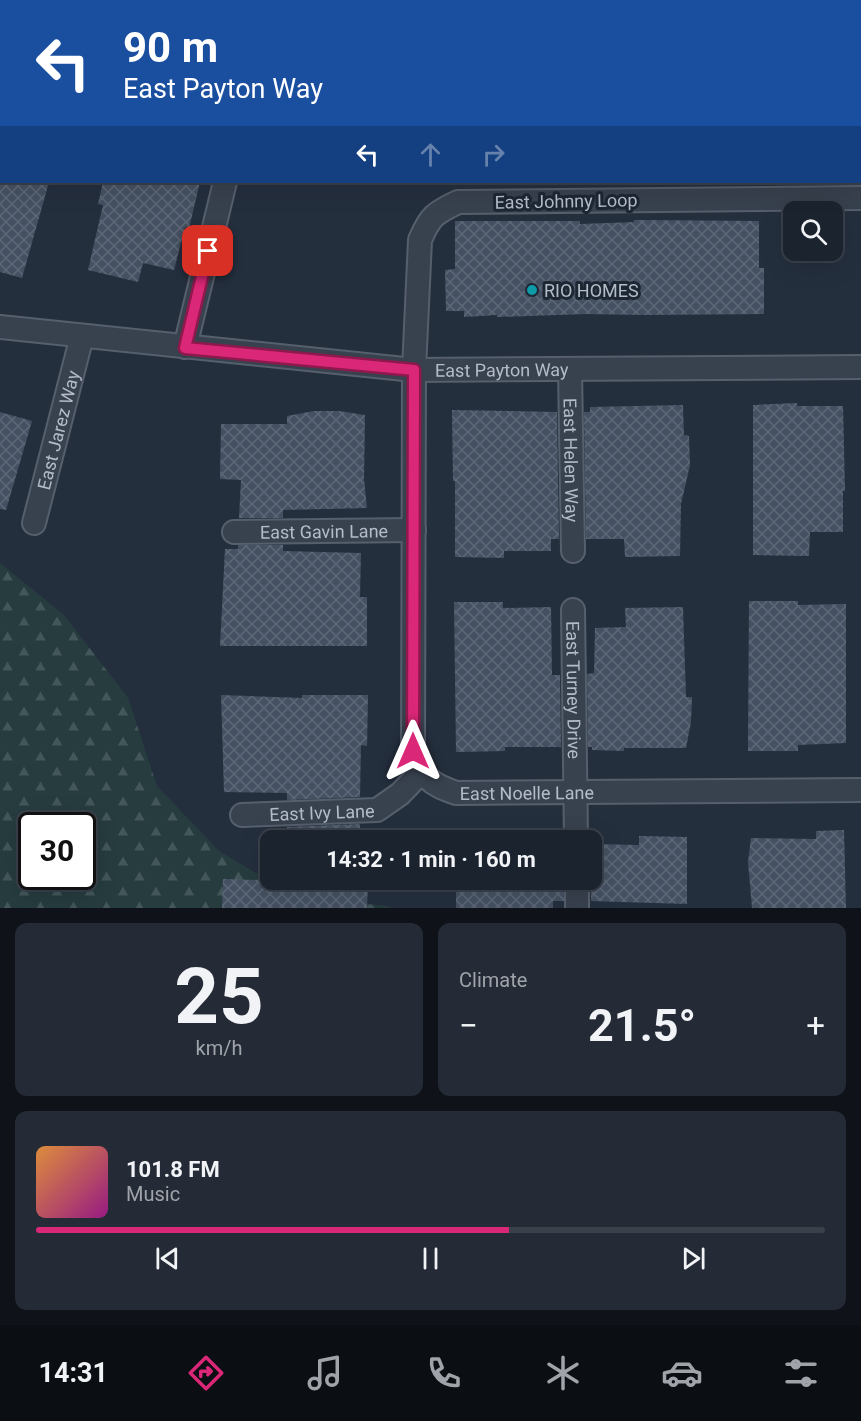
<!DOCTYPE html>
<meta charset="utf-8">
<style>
body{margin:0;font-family:Roboto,sans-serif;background:#242b36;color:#f1f3f6;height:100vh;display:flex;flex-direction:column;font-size:22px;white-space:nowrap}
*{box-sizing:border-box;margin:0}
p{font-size:20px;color:#a0a4aa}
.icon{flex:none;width:33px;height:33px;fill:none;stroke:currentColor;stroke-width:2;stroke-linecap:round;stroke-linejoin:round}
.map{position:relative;height:908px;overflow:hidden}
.side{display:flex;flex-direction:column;gap:15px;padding:15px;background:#0f1319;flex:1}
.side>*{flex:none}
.top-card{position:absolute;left:0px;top:0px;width:861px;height:183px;box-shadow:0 6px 24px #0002,0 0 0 2px #39404a;background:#1a4fa0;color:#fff;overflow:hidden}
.tools{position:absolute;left:783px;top:201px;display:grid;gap:12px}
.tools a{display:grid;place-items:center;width:60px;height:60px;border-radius:12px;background:#1b232e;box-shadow:0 6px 24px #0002,0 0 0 2px #39404a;font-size:30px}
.speed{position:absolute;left:18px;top:812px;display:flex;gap:12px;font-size:30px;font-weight:700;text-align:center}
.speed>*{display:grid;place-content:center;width:78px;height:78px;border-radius:50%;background:#1b232e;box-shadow:0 6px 24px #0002,0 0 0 2px #39404a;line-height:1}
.speed .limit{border:3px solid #111;border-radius:9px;background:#fff;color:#111}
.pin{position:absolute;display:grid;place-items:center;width:51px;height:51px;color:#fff;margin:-26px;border-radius:12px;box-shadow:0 3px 9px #0006}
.me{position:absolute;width:66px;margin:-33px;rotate:0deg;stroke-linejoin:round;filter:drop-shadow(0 0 4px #0008)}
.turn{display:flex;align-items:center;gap:21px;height:126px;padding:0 24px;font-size:27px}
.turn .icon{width:78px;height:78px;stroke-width:2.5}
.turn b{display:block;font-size:42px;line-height:51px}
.lanes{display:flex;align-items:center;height:57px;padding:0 24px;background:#0003;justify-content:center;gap:30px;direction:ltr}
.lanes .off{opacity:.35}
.big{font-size:45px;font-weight:700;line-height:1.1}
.side .card{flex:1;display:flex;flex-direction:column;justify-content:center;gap:9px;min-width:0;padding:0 21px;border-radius:12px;background:#242b36}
.side .dial{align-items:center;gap:0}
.dial b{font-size:78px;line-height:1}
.song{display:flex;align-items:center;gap:18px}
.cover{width:72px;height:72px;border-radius:9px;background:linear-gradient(135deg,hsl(30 70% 55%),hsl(310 70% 35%))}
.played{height:6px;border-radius:3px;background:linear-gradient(90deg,#db2777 60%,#39404a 60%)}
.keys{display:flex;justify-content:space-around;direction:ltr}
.heat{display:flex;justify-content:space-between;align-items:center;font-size:33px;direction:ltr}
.side .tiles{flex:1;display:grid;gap:15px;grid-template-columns:1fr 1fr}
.card:last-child{grid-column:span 2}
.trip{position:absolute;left:260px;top:830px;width:342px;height:60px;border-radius:12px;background:#1b232e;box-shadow:0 6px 24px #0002,0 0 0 2px #39404a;font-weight:700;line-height:60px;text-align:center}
.tab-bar{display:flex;height:96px;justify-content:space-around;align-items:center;background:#0b0e12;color:#a0a4aa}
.tab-bar .icon{width:42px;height:42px}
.tab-bar .selected{color:#db2777}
.tab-bar b{font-size:27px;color:#f1f3f6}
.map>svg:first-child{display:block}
.forest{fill:url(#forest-firs);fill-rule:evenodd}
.building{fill:url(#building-cross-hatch)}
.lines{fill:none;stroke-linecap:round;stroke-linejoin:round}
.street-casing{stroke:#565f6c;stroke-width:26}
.street{stroke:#38414e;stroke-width:22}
.route-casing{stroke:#8e194d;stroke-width:15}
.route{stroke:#db2777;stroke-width:10}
.culture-dot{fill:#0f9aa8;stroke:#1d2633;stroke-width:2}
.labels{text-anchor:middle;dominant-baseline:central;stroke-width:6;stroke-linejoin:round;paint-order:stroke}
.street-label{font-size:18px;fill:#b4bcc9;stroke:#1d2633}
.poi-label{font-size:18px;fill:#b4bcc9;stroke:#1d2633;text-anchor:start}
</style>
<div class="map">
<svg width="861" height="908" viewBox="0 0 861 908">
<defs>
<pattern id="forest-firs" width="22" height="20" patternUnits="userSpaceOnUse" patternTransform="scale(1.5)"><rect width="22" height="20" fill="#263c3f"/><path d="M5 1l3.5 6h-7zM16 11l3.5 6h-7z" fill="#435659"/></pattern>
<pattern id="building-cross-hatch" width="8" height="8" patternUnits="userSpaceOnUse" patternTransform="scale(1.5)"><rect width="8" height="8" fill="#455162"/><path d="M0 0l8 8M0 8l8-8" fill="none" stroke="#5d6877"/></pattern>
</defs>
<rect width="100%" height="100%" fill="#242f3e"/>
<!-- forest -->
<path class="forest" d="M0 563 64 615 128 698 157 786 219 851 296 897 387 906 392 908H0ZM32 825H82V876H32Z"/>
<!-- building -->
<g class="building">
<polygon points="0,182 49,182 22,278 0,272"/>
<polygon points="103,182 200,182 189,228 185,227 174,270 143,263 138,282 88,270 103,205 98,204"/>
<polygon points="634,220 759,221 759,268 764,268 764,314 645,315 585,314 497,317 497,315 464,317 464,311 446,311 445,270 455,269 455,221 580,221 580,224 634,222"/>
<polygon points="797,403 797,406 843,406 845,491 843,491 843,532 810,532 809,556 753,555 753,405"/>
<polygon points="683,405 684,435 689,436 690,465 681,504 680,556 625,557 624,539 586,539 584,412 590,412 590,407"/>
<polygon points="452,410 557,412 559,539 551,539 551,551 504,551 504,558 455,557 455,481 453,481"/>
<polygon points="314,411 339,411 365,415 364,479 367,508 283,510 283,518 239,518 241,480 220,479 221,424 287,424 287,416"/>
<polygon points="0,412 32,421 6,510 0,509"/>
<polygon points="238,545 283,545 283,551 361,553 360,597 367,597 367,646 220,646 225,549 238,549"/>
<polygon points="749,601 798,601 798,605 846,604 846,743 798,745 798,751 748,751"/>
<polygon points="454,602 503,602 503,608 551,607 552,675 560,675 561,747 505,747 505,751 456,752"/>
<polygon points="683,607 686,697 692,697 691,722 686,748 624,748 624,751 592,750 592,747 588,747 587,674 594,673 595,628 626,627 625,608"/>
<polygon points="221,695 302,698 302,695 368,695 367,746 361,745 360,797 287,800 287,793 224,792"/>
<polygon points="360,824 360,840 287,840 287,827"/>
<polygon points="844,830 846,908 752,908 748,862 751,838 816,839 816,831"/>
<polygon points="521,835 553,836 553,840 456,840 456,838 521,838"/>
<polygon points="639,836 687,837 687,904 591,901 591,844 639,845"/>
<polygon points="223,879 368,883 367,908 222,908"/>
<polygon points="456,879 564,879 564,901 553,901 553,908 456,908"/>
</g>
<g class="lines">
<!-- street casing -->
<g class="street-casing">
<g id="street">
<path id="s1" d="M861 198 458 202C435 213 430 216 420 240L414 370 413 751C425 779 428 783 456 793L861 790"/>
<path id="s2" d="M0 327 414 370 861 367"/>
<polyline points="185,347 225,182"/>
<path id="s3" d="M570 370 573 551"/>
<path id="s4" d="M34 523 82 336"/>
<path id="s5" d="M234 532 414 530"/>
<path id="s6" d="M573 610 576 840"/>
<path id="s7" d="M242 815 377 810 400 794 422 771"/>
<polyline points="577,879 577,908"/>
</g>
</g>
<!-- street -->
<use href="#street" class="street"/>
</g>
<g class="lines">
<!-- route casing -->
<g class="route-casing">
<polyline id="route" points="208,251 185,348 414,370 413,751"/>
</g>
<!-- route -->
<use href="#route" class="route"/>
</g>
<!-- markers -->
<circle class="culture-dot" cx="532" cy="290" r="6"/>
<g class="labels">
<!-- street labels -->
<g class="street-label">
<text transform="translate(566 201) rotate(-1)">East Johnny Loop</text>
<text stroke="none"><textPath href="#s2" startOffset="504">East Payton Way</textPath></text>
<text stroke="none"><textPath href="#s4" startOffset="96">East Jarez Way</textPath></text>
<text stroke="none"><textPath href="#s3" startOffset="90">East Helen Way</textPath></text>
<text stroke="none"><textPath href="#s5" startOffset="90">East Gavin Lane</textPath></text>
<text stroke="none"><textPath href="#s6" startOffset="80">East Turney Drive</textPath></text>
<text stroke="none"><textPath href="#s1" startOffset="1104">East Noelle Lane</textPath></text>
<text stroke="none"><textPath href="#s7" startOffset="80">East Ivy Lane</textPath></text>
</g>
<!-- poi labels -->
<g class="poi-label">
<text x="544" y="290">RIO HOMES</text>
</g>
</g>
</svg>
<div class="tools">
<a><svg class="icon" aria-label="search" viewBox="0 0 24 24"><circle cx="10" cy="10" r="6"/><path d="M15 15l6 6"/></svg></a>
</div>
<div class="speed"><div class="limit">30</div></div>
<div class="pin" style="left:208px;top:251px;background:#d93025"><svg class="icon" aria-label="arrive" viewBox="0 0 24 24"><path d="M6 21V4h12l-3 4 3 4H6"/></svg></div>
<svg class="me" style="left:413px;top:751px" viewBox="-20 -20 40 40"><path d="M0-17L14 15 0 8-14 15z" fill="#db2777" stroke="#fff" stroke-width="4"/></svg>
<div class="trip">14:32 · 1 min · 160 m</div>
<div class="top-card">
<div class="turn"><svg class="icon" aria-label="left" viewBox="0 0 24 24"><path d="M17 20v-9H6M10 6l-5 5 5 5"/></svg><div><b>90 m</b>East Payton Way</div></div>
<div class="lanes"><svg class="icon" aria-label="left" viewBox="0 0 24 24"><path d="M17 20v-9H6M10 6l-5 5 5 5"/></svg><svg class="icon off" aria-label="ahead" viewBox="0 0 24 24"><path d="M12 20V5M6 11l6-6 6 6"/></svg><svg class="icon off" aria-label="right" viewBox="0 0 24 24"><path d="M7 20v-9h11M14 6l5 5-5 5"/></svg></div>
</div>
</div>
<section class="side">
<div class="tiles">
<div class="card dial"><b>25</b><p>km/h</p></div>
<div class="card"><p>Climate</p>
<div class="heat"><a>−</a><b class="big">21.5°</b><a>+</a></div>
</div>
<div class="card">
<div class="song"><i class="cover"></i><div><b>101.8 FM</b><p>Music</p></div></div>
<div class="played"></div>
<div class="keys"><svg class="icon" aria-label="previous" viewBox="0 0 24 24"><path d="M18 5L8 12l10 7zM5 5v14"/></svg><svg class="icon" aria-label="pause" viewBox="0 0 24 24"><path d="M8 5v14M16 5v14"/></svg><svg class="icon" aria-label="next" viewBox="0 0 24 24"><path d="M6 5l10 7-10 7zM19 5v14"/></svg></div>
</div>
</div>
</section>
<nav class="tab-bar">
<b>14:31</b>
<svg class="icon selected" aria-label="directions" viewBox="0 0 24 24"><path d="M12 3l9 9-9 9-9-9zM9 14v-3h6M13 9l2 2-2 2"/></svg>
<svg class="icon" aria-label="music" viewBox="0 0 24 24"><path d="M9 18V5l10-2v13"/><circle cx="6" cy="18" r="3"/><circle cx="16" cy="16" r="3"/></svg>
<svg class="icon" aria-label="phone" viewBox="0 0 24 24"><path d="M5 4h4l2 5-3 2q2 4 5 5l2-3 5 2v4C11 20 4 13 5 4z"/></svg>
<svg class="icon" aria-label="climate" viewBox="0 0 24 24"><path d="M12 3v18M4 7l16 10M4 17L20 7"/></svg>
<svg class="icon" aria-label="car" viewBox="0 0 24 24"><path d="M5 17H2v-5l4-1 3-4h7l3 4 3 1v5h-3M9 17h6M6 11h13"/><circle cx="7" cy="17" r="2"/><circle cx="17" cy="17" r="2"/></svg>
<svg class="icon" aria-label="filters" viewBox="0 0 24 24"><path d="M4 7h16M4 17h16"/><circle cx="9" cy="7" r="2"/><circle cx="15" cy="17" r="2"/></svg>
</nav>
